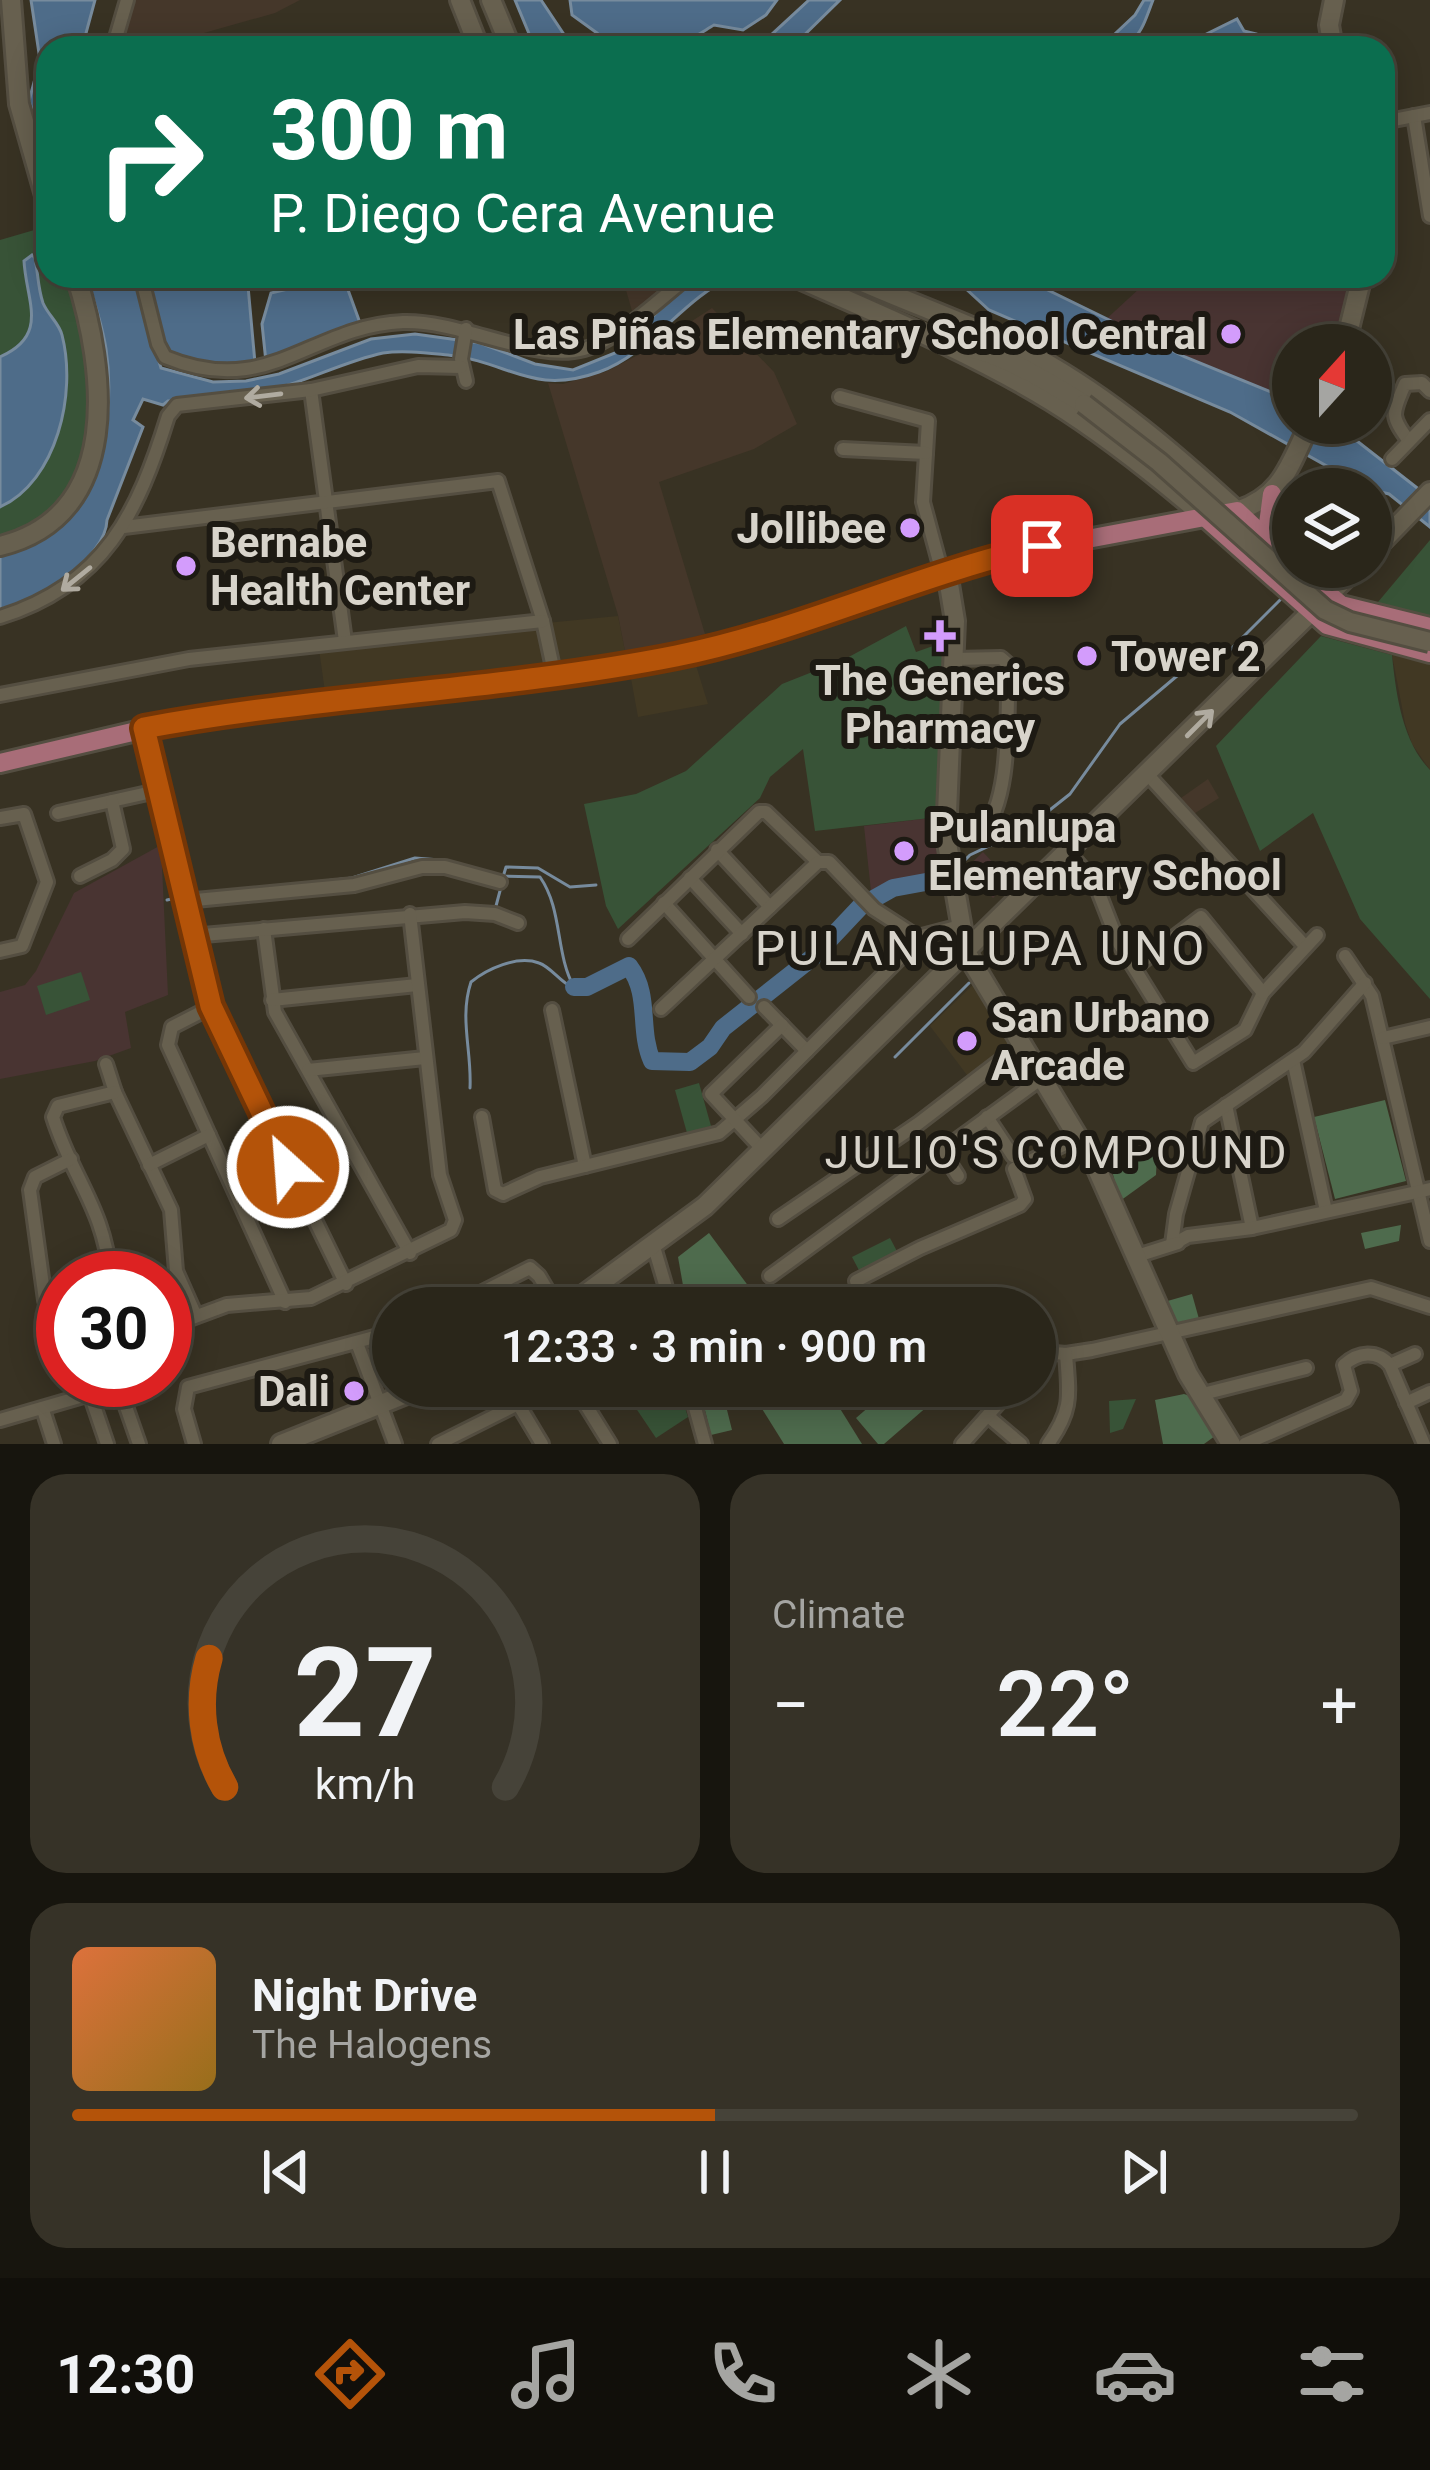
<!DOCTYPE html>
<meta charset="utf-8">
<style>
body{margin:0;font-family:Roboto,sans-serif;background:#363227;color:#f1f3f6;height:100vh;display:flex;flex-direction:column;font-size:45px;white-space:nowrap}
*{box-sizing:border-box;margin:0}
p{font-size:39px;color:#a5a5a2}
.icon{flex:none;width:66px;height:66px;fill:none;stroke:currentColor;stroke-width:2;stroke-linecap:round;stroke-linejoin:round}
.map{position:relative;height:1444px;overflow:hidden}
.drawer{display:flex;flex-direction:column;gap:30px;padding:30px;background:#17150e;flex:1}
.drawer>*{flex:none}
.banner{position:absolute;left:36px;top:36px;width:1359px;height:252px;border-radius:36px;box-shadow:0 6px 30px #0003,0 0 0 3px #464339;background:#0b6e4f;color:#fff;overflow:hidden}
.needle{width:78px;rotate:21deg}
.fabs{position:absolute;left:1272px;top:324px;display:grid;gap:24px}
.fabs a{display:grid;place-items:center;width:120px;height:120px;border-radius:50%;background:#2a261a;box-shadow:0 6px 30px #0003,0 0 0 3px #464339;font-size:60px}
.speed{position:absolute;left:36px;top:1251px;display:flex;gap:24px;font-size:60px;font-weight:700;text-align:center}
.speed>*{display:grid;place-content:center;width:156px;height:156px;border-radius:50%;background:#2a261a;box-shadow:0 6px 30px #0003,0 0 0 3px #464339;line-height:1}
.speed .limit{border:18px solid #d22;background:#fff;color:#111}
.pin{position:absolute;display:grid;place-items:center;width:102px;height:102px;color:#fff;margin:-51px;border-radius:24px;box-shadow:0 6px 18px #0006}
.me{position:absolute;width:132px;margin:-66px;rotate:334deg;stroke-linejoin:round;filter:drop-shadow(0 0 9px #0008)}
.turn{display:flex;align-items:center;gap:42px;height:252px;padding:0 36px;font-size:54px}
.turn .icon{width:156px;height:156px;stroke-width:2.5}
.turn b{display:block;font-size:84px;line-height:102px}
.big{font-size:90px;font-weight:600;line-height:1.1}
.drawer .card{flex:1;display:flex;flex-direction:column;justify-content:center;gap:18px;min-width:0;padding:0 42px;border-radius:36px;background:#363227}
.drawer .dial{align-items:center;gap:0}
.dial svg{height:312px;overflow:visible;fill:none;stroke:#464339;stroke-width:7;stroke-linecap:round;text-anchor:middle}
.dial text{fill:#f1f3f6;stroke:none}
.song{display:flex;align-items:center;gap:36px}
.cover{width:144px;height:144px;border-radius:18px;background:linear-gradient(135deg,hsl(20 70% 55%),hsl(40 70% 35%))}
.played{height:12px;border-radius:6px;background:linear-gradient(90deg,#b45309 50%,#464339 50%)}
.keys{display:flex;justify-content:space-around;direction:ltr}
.heat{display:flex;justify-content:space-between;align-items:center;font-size:66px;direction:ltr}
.drawer .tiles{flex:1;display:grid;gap:30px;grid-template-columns:1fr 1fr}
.card:last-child{grid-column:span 2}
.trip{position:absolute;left:372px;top:1287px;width:684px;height:120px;border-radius:60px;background:#2a261a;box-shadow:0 6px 30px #0003,0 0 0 3px #464339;font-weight:600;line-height:120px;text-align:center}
.tab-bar{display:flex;height:192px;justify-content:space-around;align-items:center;background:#110f0a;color:#a5a5a2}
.tab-bar .icon{width:84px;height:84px}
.tab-bar .active{color:#b45309}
.tab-bar b{font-size:54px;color:#f1f3f6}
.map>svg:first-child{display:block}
.built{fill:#413823}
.industrial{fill:#45372a}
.education{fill:#493432}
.green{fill:#385337}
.forest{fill:#4e6b4d}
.water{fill:#4e6c89;stroke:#778b9d;stroke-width:3}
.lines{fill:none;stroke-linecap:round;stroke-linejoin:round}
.stream{stroke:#778b9d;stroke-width:3}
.river{stroke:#4e6c89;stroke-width:18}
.street-casing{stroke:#544e41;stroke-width:18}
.secondary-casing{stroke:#544e41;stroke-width:24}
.primary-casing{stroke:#544e41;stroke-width:24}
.street{stroke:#67604f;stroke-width:12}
.secondary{stroke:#67604f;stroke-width:18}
.primary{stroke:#a86d78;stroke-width:18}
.secondary-bridge-casing{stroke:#544e41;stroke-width:24;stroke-linecap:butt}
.secondary-bridge{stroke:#67604f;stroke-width:18}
.oneway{stroke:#b0aba0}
.route-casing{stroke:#753606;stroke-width:30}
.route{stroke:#b45309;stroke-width:21}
.poi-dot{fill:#d39cfc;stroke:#1d1a13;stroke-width:4.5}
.labels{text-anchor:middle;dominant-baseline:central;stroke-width:12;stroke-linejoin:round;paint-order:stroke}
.poi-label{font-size:42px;font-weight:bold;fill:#d8d4cb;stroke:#1d1a13;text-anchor:start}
.neighbourhood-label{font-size:45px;letter-spacing:3px;fill:#d8d4cb;stroke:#1d1a13}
.quarter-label{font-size:48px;letter-spacing:3px;fill:#d8d4cb;stroke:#1d1a13}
</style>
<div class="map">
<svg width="1430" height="1444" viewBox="0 0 1430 1444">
<rect width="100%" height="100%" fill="#383223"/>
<!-- built -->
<g class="built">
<polygon points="618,616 626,655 555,667 546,623"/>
<polygon points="538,624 546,667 325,692 319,649"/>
<polygon points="1392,655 1430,664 1430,770 1412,744 1405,723"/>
<polygon points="694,659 708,704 638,717 630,673"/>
<polygon points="975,983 1015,1047 970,1079 930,1026"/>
</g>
<!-- industrial -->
<g class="industrial">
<polygon points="135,0 300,0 275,13 151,48 122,48"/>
<polygon points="622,276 681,276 632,311"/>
<polygon points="712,308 774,372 797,424 754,449 659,482 705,634 626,656 618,615 548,383 563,384 605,372 646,351"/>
<polygon points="1208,779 1219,798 1192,815 1181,798"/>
</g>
<!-- education -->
<g class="education">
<polygon points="1153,276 1352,276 1335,345 1293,345 1293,403 1102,323"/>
<polygon points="939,817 944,877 871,891 864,826"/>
<polygon points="161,845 168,995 125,1012 131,1048 95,1061 0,1079 0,992 25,985 36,971 74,893"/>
<polygon points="983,852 1010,881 993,898 976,879 971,883 962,872"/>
</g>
<!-- green -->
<g class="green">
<path d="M48 226V276H71L91 345 89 432 82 462 52 517 0 540V507C71 476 56 386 56 322 39 303 39 279 28 257 15 296 58 330 0 357V240Z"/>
<polygon points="1430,540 1430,619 1373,608"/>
<polygon points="906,626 916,652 933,646 937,652 948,650 939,817 815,831 803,749 770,777 760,798 618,929 606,906 584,804 636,794 686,771 782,684 845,659"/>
<path d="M1321 636 1392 655C1396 694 1402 741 1430 770V999L1360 919 1313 813 1260 851 1216 746Z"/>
<polygon points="81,972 90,1000 46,1015 37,986"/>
<polygon points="699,1083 711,1126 687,1133 675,1090"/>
<polygon points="890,1238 900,1257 862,1276 852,1257"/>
<polygon points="621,1386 678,1386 688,1417 656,1438"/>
<polygon points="1136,1399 1123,1429 1110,1433 1109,1401"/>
</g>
<!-- forest -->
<g class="forest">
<polygon points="1385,1100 1406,1181 1335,1199 1314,1117"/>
<polygon points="1157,1154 1156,1175 1120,1201 1111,1167"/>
<polygon points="1401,1225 1399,1241 1365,1249 1361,1233"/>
<polygon points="709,1233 755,1295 737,1308 687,1308 678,1257"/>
<polygon points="1192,1294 1199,1319 1171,1326 1164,1302"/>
<polygon points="699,1386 721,1386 732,1430 711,1435"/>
<polygon points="771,1386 826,1386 862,1444 784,1444 754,1396"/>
<polygon points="893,1386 951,1386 884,1444 878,1444 856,1418"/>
<polygon points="1184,1394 1196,1398 1215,1436 1204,1444 1163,1444 1155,1400"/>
</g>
<!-- water -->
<g class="water">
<polygon points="31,0 95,0 82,48 48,48 48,152 29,101 40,60"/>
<polygon points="515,0 541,0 573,48 535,48"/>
<path d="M570 0H777L766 15 743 30 714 25C700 33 684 46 666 44 643 42 630 29 609 48L593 40 597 33 572 15Z"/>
<polygon points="809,0 840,0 791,48 757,48"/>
<path d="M1144 0H1153C1141 32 1138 48 1100 48L1135 15Z"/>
<polygon points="1237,19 1244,31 1256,34 1255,48 1178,48"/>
<path d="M32 255 35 258C38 273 38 289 43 303 48 315 59 323 62 335 77 393 57 481 0 507V357C50 335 26 301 24 261Z"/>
<path d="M86 276H134L161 368 213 382 246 381 279 374 371 339 415 334 480 343 535 364 573 370 620 351 662 307 699 276H734C682 298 652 353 599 372 532 396 510 362 448 355 427 353 403 350 383 353 341 362 303 384 260 393 231 399 198 398 168 401L163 405 143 399 133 420 143 427 107 520C106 559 34 604 0 609V551C93 537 118 429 106 349 102 324 94 300 86 276Z"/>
<polygon points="169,276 186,276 192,282 225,276 248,286 255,363 214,367 168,354 144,281"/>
<polygon points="343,276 360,323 266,362 262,324 271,293"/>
<polygon points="952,276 1019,276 1185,357 1293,401 1293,423 1334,423 1430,498 1430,527 1389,494 1368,489 1230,412 989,310"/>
</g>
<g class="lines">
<!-- stream -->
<g class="stream">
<polyline points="1371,506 1381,493"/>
<polyline points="957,868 970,855 1027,828 1070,794 1120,724 1190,665 1228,652 1285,595"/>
<polyline points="503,877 506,867 538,868 570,887 596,885"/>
<path d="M269 887 352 878 415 858 440 860 503 876 540 877C563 910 555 953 574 987"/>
<polyline points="167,900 180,897"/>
<polyline points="496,906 501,887"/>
<polyline points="977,953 987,966 984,969"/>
<polyline points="895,1057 969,983"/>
<path d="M470 1088C472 1051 459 1018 471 982 487 969 517 955 539 963 551 967 560 982 572 987"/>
</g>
<!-- river -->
<path class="river" d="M574 987H587L629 966C651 995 638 1029 652 1061L690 1062 710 1047 723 1028 813 957 861 906 893 888 942 879"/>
<!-- street casing -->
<g class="street-casing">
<g id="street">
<polyline points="113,48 127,0"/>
<polyline points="1414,116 1430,216"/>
<polyline points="1383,122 1430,113"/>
<path d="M141 276 158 344 165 357C269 400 310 326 403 322 461 320 535 363 584 349 618 340 661 298 689 276"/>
<polyline points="466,381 461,359 466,329"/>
<polyline points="311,390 345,641"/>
<polyline points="840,397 928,421 923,502 942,573"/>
<path d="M1409 441C1389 415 1393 413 1405 384L1422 383 1430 391"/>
<polyline points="843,449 926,453"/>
<polyline points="1392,459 1430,420"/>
<polyline points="124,527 498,481 543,621 555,677"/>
<path d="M0 617C104 585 138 513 168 416L177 405 311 390 418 366 461 367"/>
<polyline points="0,695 189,659 543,621"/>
<polyline points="144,728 211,1007 346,1284"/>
<polyline points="1148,775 1305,946"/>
<polyline points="58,813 161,790"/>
<polyline points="0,818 24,814 47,882 22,946 0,951"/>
<path d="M946 837 981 834C1013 800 1006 710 1009 665L1001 658 954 659"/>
<polyline points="717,850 770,907"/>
<polyline points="1069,853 1095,883 1118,942 1193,1063 1245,1030 1263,993 1317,935"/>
<polyline points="80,876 112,860 123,849 112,801"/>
<polyline points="690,878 742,934"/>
<polyline points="185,901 354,885 422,867 445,867 500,882"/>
<polyline points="664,903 749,997"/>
<polyline points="264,929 275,1012 410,1253"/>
<polyline points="192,936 465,912 495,914 518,923"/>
<polyline points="628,939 759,812 766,812 818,862"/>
<polyline points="1345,956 1372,996 1430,1241"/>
<polyline points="1135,967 1201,917 1263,993"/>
<polyline points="272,1000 417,985"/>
<polyline points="211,1007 172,1027 168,1045 285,1302"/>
<polyline points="764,1007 807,1051"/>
<polyline points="661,1009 818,862 829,862 874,909 919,938"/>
<polyline points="552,1010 585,1166"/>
<polyline points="1383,1038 1430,1027"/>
<polyline points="1293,1060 1326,1211"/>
<polyline points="106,1064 115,1092 171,1210 176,1271 195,1314"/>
<polyline points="308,1070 425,1058"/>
<polyline points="1226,1105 1252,1228"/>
<polyline points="482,1117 495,1190 503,1194 540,1177 719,1133 762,1096 922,936 960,926"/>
<polyline points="987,1117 1013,1156"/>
<polyline points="763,1150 711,1094 782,1025"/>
<polyline points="941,1150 958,1176"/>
<polyline points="149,1165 209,1135"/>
<polyline points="778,1219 919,1123 1022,1044"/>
<polyline points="1177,1242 1188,1236 1252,1228 1430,1189"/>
<polyline points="1172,1244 1176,1214 1202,1122 1304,1052 1365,983"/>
<polyline points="654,1247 672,1308"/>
<polyline points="1137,1256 1178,1243"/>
<polyline points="770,1276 1042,1078"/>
<path d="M110 1278C106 1211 72 1178 53 1117L58 1106 115 1092"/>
<polyline points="856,1281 920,1248 1020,1205 1025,1199 1014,1169 1079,1137"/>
<polyline points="451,1308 530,1268 539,1276 558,1308"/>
<polyline points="772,1308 794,1295"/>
<polyline points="165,1328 227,1305 311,1298 451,1230 455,1220 440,1175 410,914"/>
<polyline points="357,1343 395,1444"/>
<polyline points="63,1352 45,1300 30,1190 35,1177 71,1159"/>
<polyline points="1035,1362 1044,1352 1066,1354 1092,1350 1371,1288 1430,1307"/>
<polyline points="1390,1365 1415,1354"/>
<polyline points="73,1380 73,1381"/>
<polyline points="96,1380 123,1398 139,1444"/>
<polyline points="574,1386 610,1444"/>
<polyline points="689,1386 705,1444"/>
<polyline points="1199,1395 1306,1368"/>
<polyline points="1406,1403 1430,1392"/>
<polyline points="518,1404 542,1444"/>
<polyline points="43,1410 54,1444"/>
<polyline points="988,1416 1021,1444"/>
<polyline points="0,1420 90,1394 107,1444"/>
<polyline points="194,1444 184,1409 188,1387 393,1332"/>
<polyline points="438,1444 518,1404 545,1386"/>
<polyline points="962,1444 1014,1386"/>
<path d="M1048 1444C1073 1410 1069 1395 1066 1354"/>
<path d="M1245 1444 1346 1400 1351 1391 1344 1365C1358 1352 1377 1350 1390 1365L1424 1444"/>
</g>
</g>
<!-- secondary casing -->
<g class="secondary-casing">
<g id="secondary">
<polyline points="11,0 19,104 48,206"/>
<polyline points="460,0 479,48"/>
<polyline points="491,0 511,48"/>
<polyline points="1333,48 1329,25 1334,0"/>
<path d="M793 276C880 315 969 351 1051 401 1106 435 1157 476 1206 518"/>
<path d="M849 276C911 304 977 326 1037 358 1111 399 1175 454 1237 511 1283 496 1290 464 1310 423"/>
<polyline points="1345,345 1362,276"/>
<path d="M961 346C1006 355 1045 380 1084 404"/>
<path d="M0 546C124 516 106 370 76 276"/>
<polyline points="1371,553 1430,492"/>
<polyline points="947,572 955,621 946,837 966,952 1097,1169 1188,1374 1231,1444"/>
<polyline points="566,1308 705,1206 1357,567"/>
<polyline points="281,1444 426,1386"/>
</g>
</g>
<!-- primary casing -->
<g class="primary-casing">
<g id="primary">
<polyline points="1272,494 1268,524 1277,544"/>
<polyline points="1206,518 1327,625 1430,653"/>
<polyline points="1296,567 1341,605 1430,627"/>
<polyline points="0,763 175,722 555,677 675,656 773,629 1007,554 1237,511 1293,564"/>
</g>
</g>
<!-- street -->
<use href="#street" class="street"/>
<!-- secondary -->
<use href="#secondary" class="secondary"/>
<!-- primary -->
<use href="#primary" class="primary"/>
<!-- secondary-bridge casing -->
<g class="secondary-bridge-casing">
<polyline id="secondary-bridge" points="1084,404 1159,462 1325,610 1350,622 1430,642"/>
</g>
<!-- secondary-bridge -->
<use href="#secondary-bridge" class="secondary-bridge"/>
</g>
<!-- one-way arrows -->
<defs><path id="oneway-shaft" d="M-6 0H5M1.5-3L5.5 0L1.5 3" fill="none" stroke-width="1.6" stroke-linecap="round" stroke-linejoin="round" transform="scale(3)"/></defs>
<g class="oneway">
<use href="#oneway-shaft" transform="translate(263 396) rotate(173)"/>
<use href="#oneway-shaft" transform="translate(76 579) rotate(141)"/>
<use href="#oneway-shaft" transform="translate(1200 723) rotate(-45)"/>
</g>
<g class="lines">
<!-- route casing -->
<g class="route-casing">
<path id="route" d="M288 1167 211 1006 144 728C320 695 500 691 676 656 801 631 917 574 1042 546"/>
</g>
<!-- route -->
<use href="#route" class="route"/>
</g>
<!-- markers -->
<g class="poi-dot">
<circle cx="1231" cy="334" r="12"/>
<circle cx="910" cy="528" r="12"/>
<circle cx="186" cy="566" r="12"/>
<path d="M934 618h12v12h12v12h-12v12h-12v-12h-12v-12h12z"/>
<circle cx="1087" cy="656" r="12"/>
<circle cx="904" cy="851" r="12"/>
<circle cx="967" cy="1041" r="12"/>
<circle cx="354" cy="1391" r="12"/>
</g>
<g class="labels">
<!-- poi labels -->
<g class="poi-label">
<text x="1207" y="334" text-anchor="end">Las Piñas Elementary School Central</text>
<text x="886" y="528" text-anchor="end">Jollibee</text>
<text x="210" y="542">Bernabe<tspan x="210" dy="48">Health Center</tspan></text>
<text x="1111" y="656">Tower 2</text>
<text x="940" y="680" text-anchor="middle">The Generics<tspan x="940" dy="48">Pharmacy</tspan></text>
<text x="928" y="827">Pulanlupa<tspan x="928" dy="48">Elementary School</tspan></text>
<text x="991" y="1017">San Urbano<tspan x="991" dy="48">Arcade</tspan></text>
<text x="330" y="1391" text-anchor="end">Dali</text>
</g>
<!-- neighbourhood labels -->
<g class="neighbourhood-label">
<text x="1057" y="1152">JULIO'S COMPOUND</text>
</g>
<!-- quarter labels -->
<g class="quarter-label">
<text x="981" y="948">PULANGLUPA UNO</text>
</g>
</g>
</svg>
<div class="fabs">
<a><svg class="needle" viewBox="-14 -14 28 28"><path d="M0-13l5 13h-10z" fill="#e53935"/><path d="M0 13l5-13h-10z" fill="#a5a5a2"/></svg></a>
<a><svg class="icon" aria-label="layers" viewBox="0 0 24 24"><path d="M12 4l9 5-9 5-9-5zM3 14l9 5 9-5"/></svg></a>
</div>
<div class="speed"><div class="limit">30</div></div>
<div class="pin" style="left:1042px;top:546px;background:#d93025"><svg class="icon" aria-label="arrive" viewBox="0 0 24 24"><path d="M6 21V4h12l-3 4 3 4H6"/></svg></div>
<svg class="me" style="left:288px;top:1167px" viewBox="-20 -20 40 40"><circle r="17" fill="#b45309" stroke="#fff" stroke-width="3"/><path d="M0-11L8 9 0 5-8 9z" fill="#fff"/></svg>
<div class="trip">12:33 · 3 min · 900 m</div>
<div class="banner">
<div class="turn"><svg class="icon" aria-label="right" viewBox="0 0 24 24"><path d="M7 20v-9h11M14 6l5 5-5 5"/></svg><div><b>300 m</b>P. Diego Cera Avenue</div></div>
</div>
</div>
<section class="drawer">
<div class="tiles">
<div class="card dial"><svg viewBox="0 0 100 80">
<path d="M14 69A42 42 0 1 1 86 69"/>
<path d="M14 69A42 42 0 0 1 10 36" stroke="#b45309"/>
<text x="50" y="56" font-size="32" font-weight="700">27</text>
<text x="50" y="72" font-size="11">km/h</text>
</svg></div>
<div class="card"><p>Climate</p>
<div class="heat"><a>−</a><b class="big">22°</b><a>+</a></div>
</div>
<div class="card">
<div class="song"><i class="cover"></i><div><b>Night Drive</b><p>The Halogens</p></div></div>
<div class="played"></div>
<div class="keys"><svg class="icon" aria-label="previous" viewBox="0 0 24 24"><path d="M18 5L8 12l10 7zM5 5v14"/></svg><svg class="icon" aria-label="pause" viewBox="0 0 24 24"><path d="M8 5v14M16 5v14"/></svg><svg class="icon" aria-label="next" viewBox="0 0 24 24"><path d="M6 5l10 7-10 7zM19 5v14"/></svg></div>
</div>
</div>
</section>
<nav class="tab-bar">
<b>12:30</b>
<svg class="icon active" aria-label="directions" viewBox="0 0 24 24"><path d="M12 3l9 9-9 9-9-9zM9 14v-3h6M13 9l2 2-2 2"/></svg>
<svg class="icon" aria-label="music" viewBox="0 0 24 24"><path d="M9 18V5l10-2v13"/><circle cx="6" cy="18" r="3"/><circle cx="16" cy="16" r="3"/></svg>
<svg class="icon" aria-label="phone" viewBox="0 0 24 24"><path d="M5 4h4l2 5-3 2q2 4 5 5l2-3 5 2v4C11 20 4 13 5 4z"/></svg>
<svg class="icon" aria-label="climate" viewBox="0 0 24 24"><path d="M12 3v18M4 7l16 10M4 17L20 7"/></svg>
<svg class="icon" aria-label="car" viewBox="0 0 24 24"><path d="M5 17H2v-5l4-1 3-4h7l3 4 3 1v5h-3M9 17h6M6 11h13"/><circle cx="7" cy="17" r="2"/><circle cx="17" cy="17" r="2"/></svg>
<svg class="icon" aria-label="filters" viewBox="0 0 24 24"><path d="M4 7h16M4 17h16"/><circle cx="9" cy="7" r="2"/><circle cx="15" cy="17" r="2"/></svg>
</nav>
